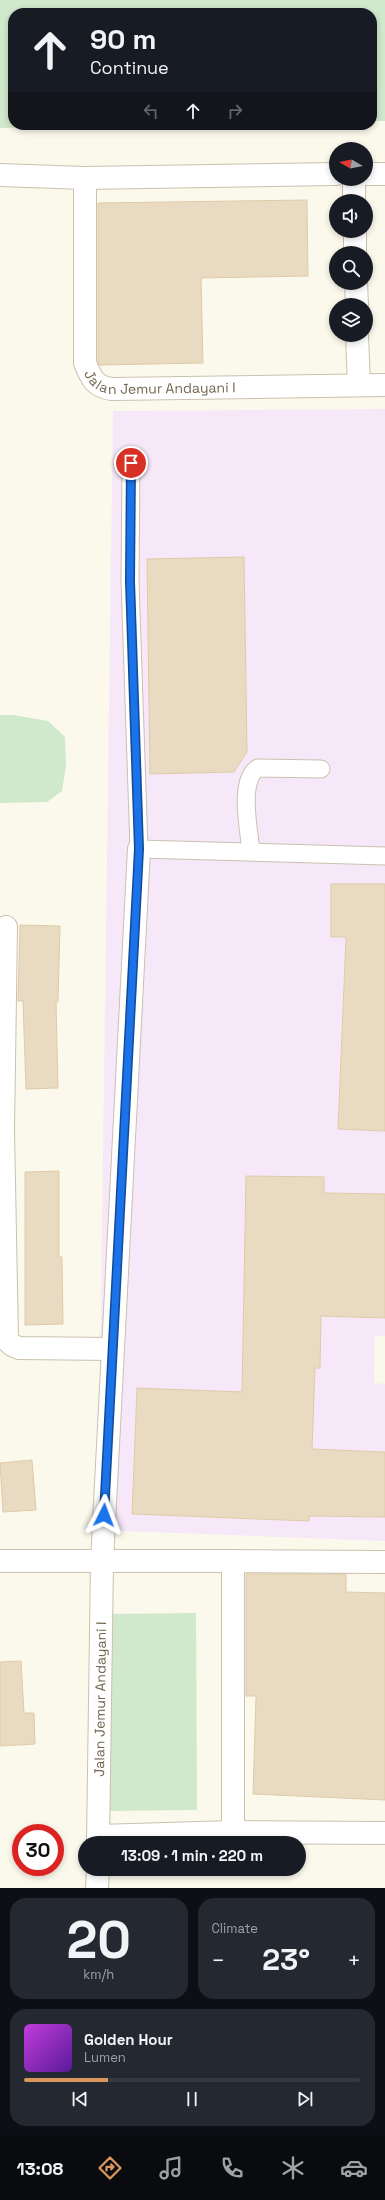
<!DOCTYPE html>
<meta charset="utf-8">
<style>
body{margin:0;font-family:"Space Grotesk",sans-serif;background:#242831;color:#f1f3f6;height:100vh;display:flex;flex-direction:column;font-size:15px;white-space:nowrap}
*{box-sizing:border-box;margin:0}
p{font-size:13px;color:#9ea1a6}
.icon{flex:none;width:22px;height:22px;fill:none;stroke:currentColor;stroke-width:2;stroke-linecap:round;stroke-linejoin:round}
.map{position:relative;height:1888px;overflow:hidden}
.sheet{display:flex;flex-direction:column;gap:10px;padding:10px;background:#0d0f14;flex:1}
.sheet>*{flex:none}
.top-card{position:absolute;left:8px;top:8px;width:369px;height:122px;border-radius:16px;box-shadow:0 2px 6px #0003;background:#171b24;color:#f1f3f6;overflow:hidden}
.needle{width:26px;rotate:280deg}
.tools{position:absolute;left:329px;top:142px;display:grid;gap:8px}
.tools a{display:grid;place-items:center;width:44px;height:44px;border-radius:50%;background:#171b24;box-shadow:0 2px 6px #0003;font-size:20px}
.speed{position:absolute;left:12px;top:1824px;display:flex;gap:8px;font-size:20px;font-weight:700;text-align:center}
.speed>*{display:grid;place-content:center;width:52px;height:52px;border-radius:50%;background:#171b24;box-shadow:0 2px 6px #0003;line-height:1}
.speed .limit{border:6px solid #d22;background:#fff;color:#111}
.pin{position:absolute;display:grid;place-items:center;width:34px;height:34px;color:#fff;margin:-17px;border:2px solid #fff;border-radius:50%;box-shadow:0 1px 4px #0007}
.me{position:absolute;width:44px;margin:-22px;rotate:3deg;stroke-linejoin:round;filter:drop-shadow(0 0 3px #0008)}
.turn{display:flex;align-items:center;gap:14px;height:84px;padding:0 16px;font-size:18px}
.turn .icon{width:52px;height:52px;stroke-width:2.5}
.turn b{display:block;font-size:28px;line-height:34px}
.lanes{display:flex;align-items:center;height:38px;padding:0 16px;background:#0003;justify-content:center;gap:20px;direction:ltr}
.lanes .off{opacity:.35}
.big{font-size:30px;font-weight:700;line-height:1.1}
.sheet .widget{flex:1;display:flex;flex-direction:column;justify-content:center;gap:6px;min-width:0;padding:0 14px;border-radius:16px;background:#242831}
.sheet .dial{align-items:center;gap:0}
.dial b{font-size:52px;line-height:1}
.song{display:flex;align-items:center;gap:12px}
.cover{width:48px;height:48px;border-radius:6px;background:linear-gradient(135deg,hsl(290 70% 55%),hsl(270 70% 35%))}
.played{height:4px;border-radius:2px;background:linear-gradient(90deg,#d7975e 25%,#363941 25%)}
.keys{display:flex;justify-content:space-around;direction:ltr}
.heat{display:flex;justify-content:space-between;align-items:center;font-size:22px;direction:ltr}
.sheet .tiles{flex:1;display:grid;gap:10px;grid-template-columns:1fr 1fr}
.widget:last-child{grid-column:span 2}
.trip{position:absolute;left:78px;top:1836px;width:228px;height:40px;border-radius:20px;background:#171b24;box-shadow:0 2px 6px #0003;font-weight:700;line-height:40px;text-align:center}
.dock{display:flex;height:64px;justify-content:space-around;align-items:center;background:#090b0e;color:#9ea1a6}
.dock .icon{width:28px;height:28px}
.dock .current{color:#d7975e}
.dock b{font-size:18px;color:#f1f3f6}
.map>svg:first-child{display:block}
.education{fill:#f6e8f8;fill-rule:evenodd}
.green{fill:#d0e8cb}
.building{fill:#e9dbc1;stroke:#dfcaa8}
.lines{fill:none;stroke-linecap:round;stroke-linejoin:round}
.lane-casing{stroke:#cac1af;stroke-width:19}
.street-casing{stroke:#cac1af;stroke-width:24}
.lane{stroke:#fff;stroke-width:17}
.street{stroke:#fff;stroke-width:22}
.route-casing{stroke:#114b97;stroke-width:10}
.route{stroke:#1a73e8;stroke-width:7}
.labels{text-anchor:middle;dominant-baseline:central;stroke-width:3;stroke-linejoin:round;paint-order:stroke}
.street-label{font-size:14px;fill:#746651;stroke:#fefcf2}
</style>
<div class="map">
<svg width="385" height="1888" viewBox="0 0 385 1888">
<rect width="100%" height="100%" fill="#fbf9ec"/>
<!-- education -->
<path class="education" d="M385 409V884L331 937H385V968L344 967 338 1129 385 1131V1194H362L332 1215 330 1316 385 1318V1336H375L374 1383 385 1384V1452L353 1451 351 1516 385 1517V1541L98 1530 113 411ZM244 557 247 752 234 772 150 774 147 559ZM324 1177 320 1368 243 1366ZM137 1388 314 1395 309 1521 132 1514Z"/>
<!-- green -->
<g class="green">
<polygon points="0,0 385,0 385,121 372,121 372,13 13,13 13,125 156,125 0,128"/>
<polygon points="0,715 13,715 48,721 65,737 66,765 62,791 47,802 0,803"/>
<polygon points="196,1613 197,1810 107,1811 106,1614"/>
</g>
<!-- building -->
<g class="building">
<polygon points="307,200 308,276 201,278 203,363 99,365 98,361 98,203"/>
<polygon points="244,557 247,752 234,772 150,774 147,559"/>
<polygon points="331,884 385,884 385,1131 338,1129 346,937 331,937"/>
<polygon points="20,925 60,926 58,1002 56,1002 58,1088 26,1089 23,1001 18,1001"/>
<polygon points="59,1171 59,1257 62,1257 63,1324 25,1325 25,1172"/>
<polygon points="246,1176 324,1177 324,1193 385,1194 385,1318 321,1316 320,1368 315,1368 312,1449 385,1452 385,1517 309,1516 309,1521 132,1514 137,1388 242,1392"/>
<polygon points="32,1460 36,1510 3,1512 0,1463"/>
<polygon points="246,1574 346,1574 346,1592 385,1593 385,1800 253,1794 256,1696 246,1696"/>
<polygon points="21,1661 24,1713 34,1713 35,1744 0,1746 0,1662"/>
</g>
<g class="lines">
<!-- lane casing -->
<g class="lane-casing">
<g id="lane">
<polyline points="131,463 130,581 139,849 385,856"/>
<path d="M251 851C249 830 238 780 258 768L321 769"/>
</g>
</g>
<!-- street casing -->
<g class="street-casing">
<g id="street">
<polyline points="366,174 385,174"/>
<polyline points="0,175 85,178 336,174"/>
<path id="s1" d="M85 178V363C91 378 95 387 112 389L385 385"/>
<polyline points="354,179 354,201"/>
<polyline points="355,231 355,253"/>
<polyline points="356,283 357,305"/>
<polyline points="357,335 359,385"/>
<polyline points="0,1130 3,1130 7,1340 12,1345 19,1348 112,1349"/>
<polyline points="3,1130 6,927"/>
<polyline points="0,1561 233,1561 233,1832"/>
<polyline points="233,1561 385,1562"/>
<polyline points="98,1836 233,1832 385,1833"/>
<path id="s2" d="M98 1843 102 1561 139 849"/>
<polyline points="97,1888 98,1869"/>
</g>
</g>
<!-- lane -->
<use href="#lane" class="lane"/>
<!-- street -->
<use href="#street" class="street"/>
</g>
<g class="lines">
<!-- route casing -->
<g class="route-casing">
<polyline id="route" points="104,1515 139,849 130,581 131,463"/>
</g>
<!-- route -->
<use href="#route" class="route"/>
</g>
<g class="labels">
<!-- street labels -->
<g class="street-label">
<text stroke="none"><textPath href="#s1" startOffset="271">Jalan Jemur Andayani I</textPath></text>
<text stroke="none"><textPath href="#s2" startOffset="144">Jalan Jemur Andayani I</textPath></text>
</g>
</g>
</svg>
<div class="tools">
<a><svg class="needle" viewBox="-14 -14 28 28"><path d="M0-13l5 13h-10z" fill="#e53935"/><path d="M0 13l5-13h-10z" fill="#9ea1a6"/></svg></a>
<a><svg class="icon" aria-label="sound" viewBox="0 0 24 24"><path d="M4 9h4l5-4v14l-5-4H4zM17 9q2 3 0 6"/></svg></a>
<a><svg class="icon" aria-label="search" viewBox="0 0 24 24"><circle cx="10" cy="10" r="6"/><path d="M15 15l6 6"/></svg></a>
<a><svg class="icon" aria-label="layers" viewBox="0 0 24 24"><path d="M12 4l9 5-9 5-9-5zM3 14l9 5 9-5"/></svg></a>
</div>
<div class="speed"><div class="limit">30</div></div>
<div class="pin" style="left:131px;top:463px;background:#d93025"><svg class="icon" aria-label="arrive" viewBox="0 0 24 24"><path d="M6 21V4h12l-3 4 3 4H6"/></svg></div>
<svg class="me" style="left:104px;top:1515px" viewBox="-20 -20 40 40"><path d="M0-17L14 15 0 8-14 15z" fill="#1a73e8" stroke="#fff" stroke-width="4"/></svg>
<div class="trip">13:09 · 1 min · 220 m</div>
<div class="top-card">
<div class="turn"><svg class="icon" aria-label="ahead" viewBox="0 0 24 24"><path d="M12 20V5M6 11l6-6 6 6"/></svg><div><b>90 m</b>Continue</div></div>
<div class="lanes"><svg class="icon off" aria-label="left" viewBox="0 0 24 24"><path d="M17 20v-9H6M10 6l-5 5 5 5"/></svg><svg class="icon" aria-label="ahead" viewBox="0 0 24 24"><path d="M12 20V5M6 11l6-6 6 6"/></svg><svg class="icon off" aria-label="right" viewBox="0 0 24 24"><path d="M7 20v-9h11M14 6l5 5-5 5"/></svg></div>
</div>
</div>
<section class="sheet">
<div class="tiles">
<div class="widget dial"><b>20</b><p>km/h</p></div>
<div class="widget"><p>Climate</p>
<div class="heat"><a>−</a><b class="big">23°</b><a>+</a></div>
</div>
<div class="widget">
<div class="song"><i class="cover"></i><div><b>Golden Hour</b><p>Lumen</p></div></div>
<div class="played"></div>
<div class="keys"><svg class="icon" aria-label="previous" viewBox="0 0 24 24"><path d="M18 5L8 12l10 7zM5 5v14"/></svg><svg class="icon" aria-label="pause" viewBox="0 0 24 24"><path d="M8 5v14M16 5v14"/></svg><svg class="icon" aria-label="next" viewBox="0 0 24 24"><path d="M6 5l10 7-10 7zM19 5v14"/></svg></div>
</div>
</div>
</section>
<nav class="dock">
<b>13:08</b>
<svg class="icon current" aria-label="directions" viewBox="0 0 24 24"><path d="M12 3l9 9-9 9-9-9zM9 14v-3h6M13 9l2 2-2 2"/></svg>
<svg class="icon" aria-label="music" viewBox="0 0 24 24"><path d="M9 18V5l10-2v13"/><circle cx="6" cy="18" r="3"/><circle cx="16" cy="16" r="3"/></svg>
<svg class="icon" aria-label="phone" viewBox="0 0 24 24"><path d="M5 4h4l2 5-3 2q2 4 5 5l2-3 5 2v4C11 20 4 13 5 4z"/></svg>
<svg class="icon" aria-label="climate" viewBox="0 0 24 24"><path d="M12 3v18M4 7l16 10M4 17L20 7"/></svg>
<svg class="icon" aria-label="car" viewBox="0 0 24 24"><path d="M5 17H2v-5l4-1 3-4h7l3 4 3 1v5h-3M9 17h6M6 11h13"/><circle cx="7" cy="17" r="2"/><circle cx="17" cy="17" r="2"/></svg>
</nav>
